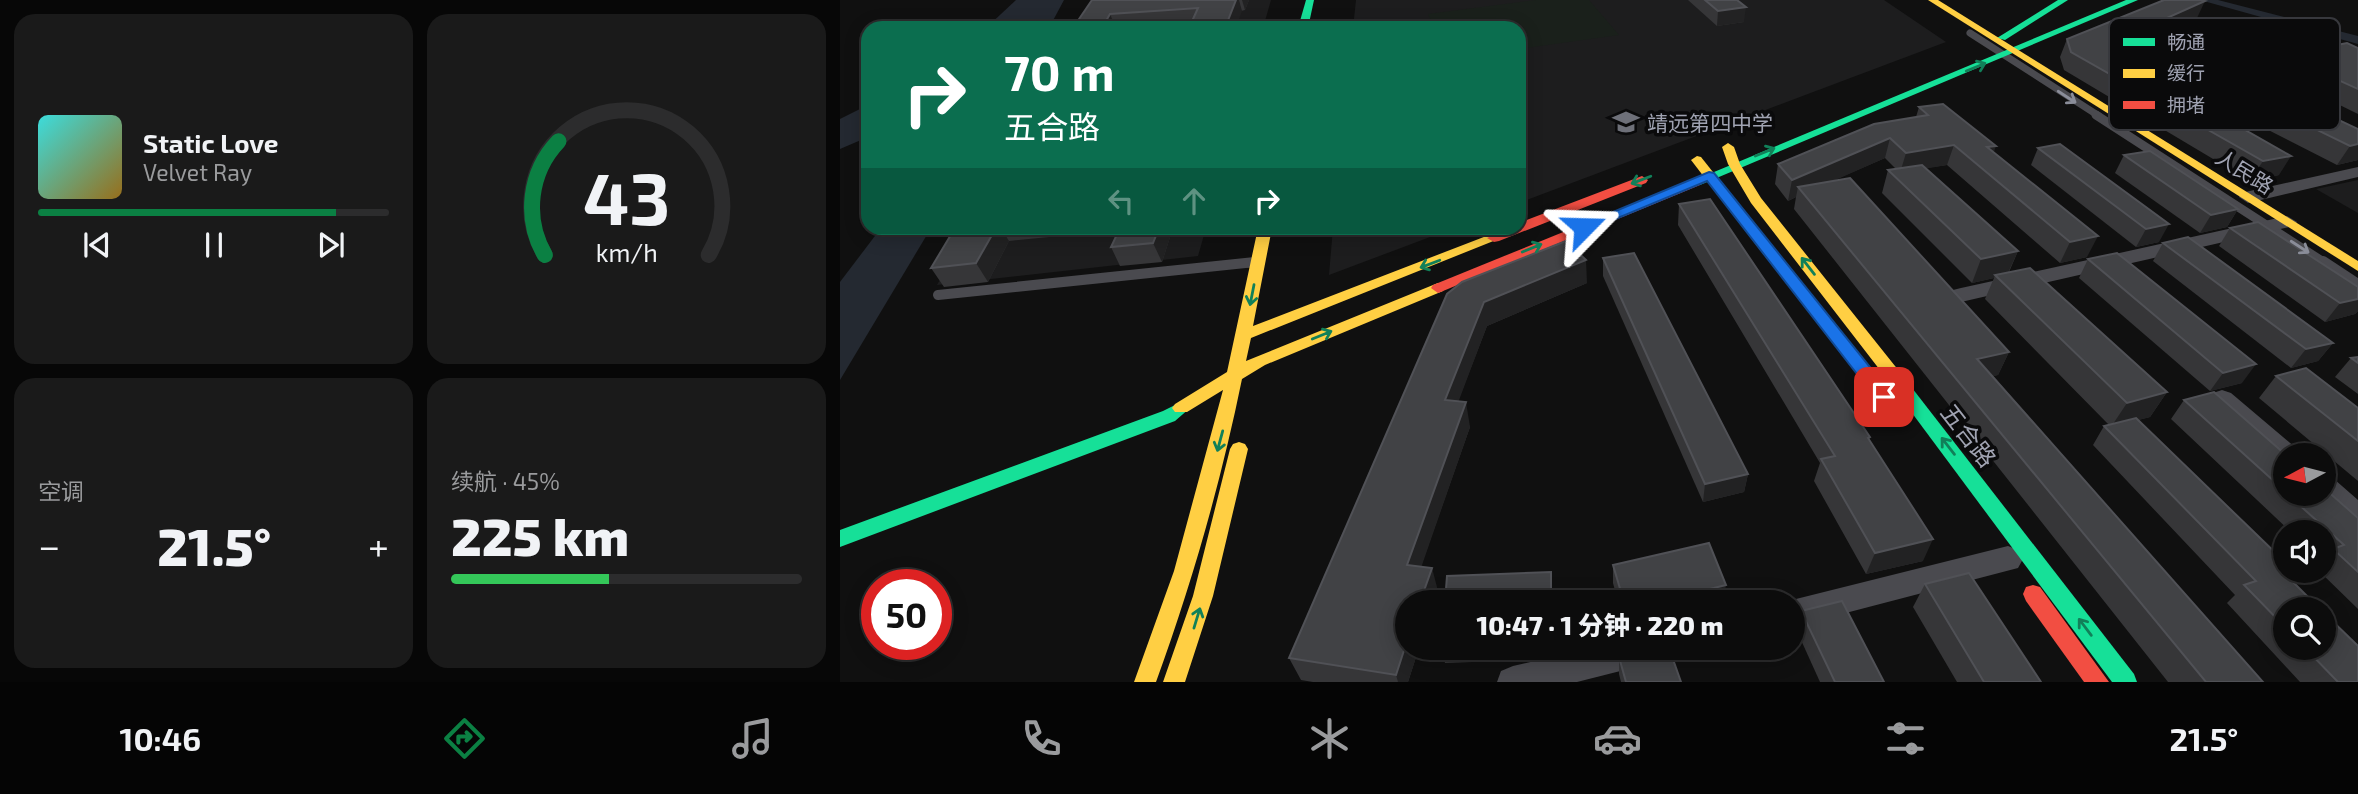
<!DOCTYPE html>
<html lang="zh">
<meta charset="utf-8">
<style>
body{margin:0;font-family:"Exo 2","Noto Sans SC",sans-serif;background:#1a1a1a;color:#f1f3f6;height:100vh;display:flex;flex-direction:column;font-size:26px;white-space:nowrap}
*{box-sizing:border-box;margin:0}
p{font-size:23px;color:#9a9b9d}
.icon{flex:none;width:38px;height:38px;fill:none;stroke:currentColor;stroke-width:2;stroke-linecap:round;stroke-linejoin:round}
.map{position:relative;flex:1;overflow:hidden}
.panel{display:flex;flex-direction:column;gap:14px;padding:14px;background:#070707;width:840px}
.panel>*{flex:none}
.top-card{position:absolute;left:21px;top:21px;width:665px;height:214px;border-radius:21px;box-shadow:0 4px 18px #0003,0 0 0 2px #2c2c2d;background:#0b6e4f;color:#fff;overflow:hidden}
.needle{width:46px;rotate:263deg}
.buttons{position:absolute;left:1433px;top:443px;display:grid;gap:14px}
.buttons a{display:grid;place-items:center;width:63px;height:63px;border-radius:50%;background:#0c0c0c;box-shadow:0 4px 18px #0003,0 0 0 2px #2c2c2d;font-size:35px}
.speed{position:absolute;left:21px;top:569px;display:flex;gap:14px;font-size:35px;font-weight:700;text-align:center}
.speed>*{display:grid;place-content:center;width:91px;height:91px;border-radius:50%;background:#0c0c0c;box-shadow:0 4px 18px #0003,0 0 0 2px #2c2c2d;line-height:1}
.speed .limit{border:10px solid #d22;background:#fff;color:#111}
.pin{position:absolute;display:grid;place-items:center;width:60px;height:60px;color:#fff;margin:-30px;border-radius:14px;box-shadow:0 4px 10px #0006}
.me{position:absolute;width:77px;margin:-38px;rotate:68deg;stroke-linejoin:round;filter:drop-shadow(0 0 5px #0008)}
.turn{display:flex;align-items:center;gap:24px;height:147px;padding:0 28px;font-size:32px}
.turn .icon{width:91px;height:91px;stroke-width:2.5}
.turn b{display:block;font-size:49px;line-height:60px}
.lanes{display:flex;align-items:center;height:66px;padding:0 28px;background:#0003;justify-content:center;gap:35px;direction:ltr}
.lanes .off{opacity:.35}
.big{font-size:52px;font-weight:800;line-height:1.1}
.panel .card{flex:1;display:flex;flex-direction:column;justify-content:center;gap:10px;min-width:0;padding:0 24px;border-radius:21px;background:#1a1a1a}
.panel .dial{align-items:center;gap:0}
.dial svg{height:182px;overflow:visible;fill:none;stroke:#2c2c2d;stroke-width:7;stroke-linecap:round;text-anchor:middle}
.dial text{fill:#f1f3f6;stroke:none}
.song{display:flex;align-items:center;gap:21px}
.cover{width:84px;height:84px;border-radius:10px;background:linear-gradient(135deg,hsl(180 70% 55%),hsl(40 70% 35%))}
.played{height:7px;border-radius:4px;background:linear-gradient(90deg,#0b8043 85%,#2c2c2d 85%)}
.keys{display:flex;justify-content:space-around;direction:ltr}
.heat{display:flex;justify-content:space-between;align-items:center;font-size:38px;direction:ltr}
.charge{height:10px;border-radius:5px;background:linear-gradient(90deg,#34c759 45%,#2c2c2d 0)}
.panel .tiles{flex:1;display:grid;gap:14px;grid-template-columns:repeat(2,1fr)}
.trip{position:absolute;left:555px;top:590px;width:410px;height:70px;border-radius:35px;background:#0c0c0c;box-shadow:0 4px 18px #0003,0 0 0 2px #2c2c2d;font-weight:800;line-height:70px;text-align:center}
.dock{display:flex;height:112px;justify-content:space-around;align-items:center;background:#050505;color:#9a9b9d}
.dock .icon{width:49px;height:49px}
.dock .on{color:#0b8043}
.dock b{font-size:32px;color:#f1f3f6}
main{display:flex;flex:1;min-height:0}
.map>svg:first-child{display:block}
.built{fill:#1d1d1e}
.green{fill:#1a201b}
.water{fill:#242931}
.lines{fill:none;stroke-linecap:round;stroke-linejoin:round}
.canal{fill:#242931;fill-rule:evenodd}
.lane-far2{stroke:#4a4a4f;stroke-width:7}
.lane-far1{stroke:#4a4a4f;stroke-width:9}
.lane{stroke:#4a4a4f;stroke-width:10}
.street{fill:#4a4a4f;fill-rule:evenodd}
.fast{fill:#16e098;fill-rule:evenodd}
.slow{fill:#ffcf43;fill-rule:evenodd}
.jam{fill:#f24e42;fill-rule:evenodd}
.wall{fill:#363638}
.shaded-wall{fill:#222223}
.building{fill:#414245;stroke:#505156;stroke-width:2}
.oneway{stroke:#118059}
.oneway2{stroke:#8a8d99}
.route{fill:#1a73e8;stroke:#114b97;stroke-width:2}
.labels{text-anchor:middle;dominant-baseline:central;stroke-width:7;stroke-linejoin:round;paint-order:stroke}
.far-poi-label{font-size:21px;fill:#a0a3b2;stroke:#0a0a0b;text-anchor:start}
.far-street-label{font-size:21px;fill:#a0a3b2;stroke:#0a0a0b}
.street-label{font-size:24px;fill:#a0a3b2;stroke:#0a0a0b}
.key{fill:#0a0a0b;stroke:#37383d;stroke-width:2}
.key-label{font-size:19px;fill:#a0a3b2}
</style>
<main>
<section class="panel">
<div class="tiles">
<div class="card">
<div class="song"><i class="cover"></i><div><b>Static Love</b><p>Velvet Ray</p></div></div>
<div class="played"></div>
<div class="keys"><svg class="icon" aria-label="previous" viewBox="0 0 24 24"><path d="M18 5L8 12l10 7zM5 5v14"/></svg><svg class="icon" aria-label="pause" viewBox="0 0 24 24"><path d="M8 5v14M16 5v14"/></svg><svg class="icon" aria-label="next" viewBox="0 0 24 24"><path d="M6 5l10 7-10 7zM19 5v14"/></svg></div>
</div>
<div class="card dial"><svg viewBox="0 0 100 80">
<path d="M14 69A42 42 0 1 1 86 69"/>
<path d="M14 69A42 42 0 0 1 20 19" stroke="#0b8043"/>
<text x="50" y="56" font-size="32" font-weight="700">43</text>
<text x="50" y="72" font-size="11">km/h</text>
</svg></div>
<div class="card"><p>空调</p>
<div class="heat"><a>−</a><b class="big">21.5°</b><a>+</a></div>
</div>
<div class="card"><p>续航 · 45%</p><b class="big">225 km</b><div class="charge"></div></div>
</div>
</section>
<div class="map">
<svg width="1518" height="682" viewBox="0 0 1518 682">
<rect width="100%" height="100%" fill="#101010"/>
<!-- built -->
<g class="built">
<polygon points="266,0 431,0 423,28 249,28"/>
<polygon points="516,0 1044,0 1106,42 679,203 679,28 513,28"/>
<polygon points="1518,180 1518,213 1476,189"/>
<polygon points="129,228 366,228 358,256 97,285"/>
<polygon points="493,228 614,228 489,275"/>
</g>
<!-- green -->
<polygon class="green" points="696,0 749,0 779,35 679,49 679,28 594,28 588,14"/>
<!-- water -->
<g class="water">
<polygon points="176,0 224,0 209,28 146,28"/>
<polygon points="28,105 28,137 0,149 0,119"/>
<polygon points="41,228 91,228 0,380 0,282"/>
</g>
<g class="lines">
<!-- canal -->
<polygon class="canal" points="1360,0 1378,0 1518,36 1518,44"/>
<!-- lane-far2 -->
<polyline class="lane-far2" points="1130,33 1259,116"/>
<!-- lane-far1 -->
<g class="lane-far1">
<polyline points="1256,115 1485,263"/>
<polyline points="407,263 415,262"/>
</g>
<!-- lane -->
<g class="lane">
<polyline points="1483,261 1518,284"/>
<polyline points="98,295 415,262"/>
</g>
<!-- street -->
<g class="street">
<polygon points="1518,167 1518,177 1408,203 1399,197 1401,193"/>
<polygon points="1447,216 1457,222 1454,226 1121,302 1113,300 1110,295 1113,290 1121,288"/>
<polygon points="1382,390 1391,393 1456,448 1460,455 1446,455 1446,465 1438,462 1373,405 1370,399 1373,393"/>
<polygon points="1484,476 1494,479 1518,500 1518,528 1508,524 1474,495 1484,494"/>
<polygon points="1168,546 1178,550 1183,559 1178,568 952,627 952,602 944,602"/>
<polygon points="751,648 828,648 823,659 812,663 737,682 657,682 661,671 673,666"/>
</g>
<!-- fast -->
<g class="fast">
<polygon points="466,0 474,0 468,28 458,28"/>
<polygon points="1218,0 1228,0 1165,40 1157,38"/>
<polygon points="1286,0 1298,0 860,185 852,185 850,182"/>
<polygon points="1049,364 1055,366 1294,674 1297,682 1272,682 1043,374 1041,370 1043,366"/>
<polygon points="341,402 347,404 350,408 335,421 0,547 0,530 323,411"/>
</g>
<!-- slow -->
<g class="slow">
<polygon points="1088,0 1098,0 1518,261 1518,271"/>
<polygon points="888,143 894,147 900,164 921,198 1055,366 1057,370 1055,374 1043,374 911,203 888,164 882,147"/>
<polygon points="857,156 861,157 938,254 940,257 938,260 928,260 851,160"/>
<path d="M418 228H432L413 326 649 235 654 234 661 238 411 338 406 361 593 285 598 283 605 288 603 291 425 365 402 379C381 482 352 583 316 682H294L334 571 383 390 347 412H335L332 408 335 404 387 372Z"/>
<polygon points="399,442 405,444 408,449 373,596 345,682 323,682 353,596 390,449 393,444"/>
</g>
<!-- jam -->
<g class="jam">
<polygon points="802,176 808,180 806,183 659,241 654,242 647,238 669,228 679,228 679,223"/>
<polygon points="856,178 862,182 860,185 603,291 598,293 591,288 593,285"/>
<polygon points="1193,585 1200,587 1269,682 1244,682 1186,601 1183,594 1186,587"/>
</g>
</g>
<!-- wall -->
<g class="wall">
<polygon points="252,0 409,0 405,10 351,24 300,28 233,28"/>
<polygon points="848,0 897,0 904,22 877,26"/>
<polygon points="1357,18 1343,24 1396,50 1497,45 1518,48 1518,114 1461,86 1435,90 1518,129 1518,160 1497,165 1373,102 1360,104 1439,175 1410,181 1224,70 1220,57 1227,39"/>
<polygon points="1079,107 1154,153 1247,257 1220,263 1107,165 1086,168 1178,251 1169,272 1327,392 1310,417 1298,420 1446,575 1446,648 1484,648 1518,682 1460,682 1387,603 1395,595 1253,445 1264,426 1269,425 1145,299 1154,278 1132,283 1042,193 1048,170 1056,169 1045,158 992,181 1169,352 1158,375 1153,376 1423,682 1328,682 954,209 956,197 948,201 935,184 938,164 1076,117"/>
<polygon points="1220,144 1319,242 1296,247 1191,165 1198,148"/>
<polygon points="1284,155 1398,209 1387,227 1360,233 1275,173"/>
<polygon points="839,204 1029,440 1083,561 1026,574 974,481 980,463 838,225"/>
<polygon points="115,228 243,228 240,234 169,241 148,282 104,287 91,268"/>
<polygon points="280,228 333,228 322,262 280,266 271,247"/>
<polygon points="1390,228 1518,287 1518,311 1515,314 1485,322 1379,246"/>
<polygon points="1323,243 1493,343 1478,361 1451,368 1313,261"/>
<polygon points="763,258 908,474 904,492 863,502 763,276"/>
<polygon points="1248,259 1402,383 1370,391 1239,278"/>
<polygon points="747,283 647,326 618,401 630,427 581,566 598,591 567,648 579,648 568,682 473,682 461,680 449,658 607,294"/>
<polygon points="1518,357 1518,394 1495,377 1511,358"/>
<polygon points="1436,376 1518,408 1518,481 1419,398"/>
<polygon points="1344,400 1446,455 1446,494 1484,494 1518,518 1518,609 1478,570 1484,570 1484,532 1451,532 1331,419"/>
<polygon points="773,565 883,602 778,602 773,583"/>
<polygon points="1085,584 1201,682 1117,682 1073,607"/>
<polygon points="961,611 1044,682 980,682 956,629"/>
<polygon points="600,648 713,648 713,654 688,660 605,663"/>
<polygon points="779,657 841,682 781,682 779,674"/>
</g>
<!-- shaded-wall -->
<g class="shaded-wall">
<polygon points="396,0 399,0 402,11 396,28 385,28"/>
<polygon points="402,0 409,0 405,10"/>
<polygon points="1365,1 1357,18 1321,34 1329,17"/>
<polygon points="906,7 904,22 877,26 878,11"/>
<polygon points="270,14 276,28 262,28"/>
<polygon points="1472,68 1461,86 1407,95 1410,78"/>
<polygon points="1383,84 1373,102 1331,109 1337,91"/>
<polygon points="1050,138 1045,158 964,194 958,187 956,197 948,201 952,180"/>
<polygon points="1518,144 1518,160 1497,165 1510,146"/>
<polygon points="1114,145 1107,165 1060,173 1066,153"/>
<polygon points="1156,146 1149,166 1140,167 1147,147"/>
<polygon points="1451,156 1439,175 1410,181 1423,161"/>
<polygon points="1398,209 1387,227 1360,233 1371,215"/>
<polygon points="1329,224 1319,242 1296,247 1306,229"/>
<polygon points="156,228 161,228 169,241 148,282 136,263"/>
<polygon points="237,228 243,228 240,234"/>
<polygon points="319,228 333,228 322,262 313,243"/>
<polygon points="1258,236 1247,257 1220,263 1230,242"/>
<polygon points="1178,251 1167,275 1155,275 1154,278 1132,283 1141,259"/>
<polygon points="746,260 747,283 647,326 610,424 605,400 644,302"/>
<polygon points="1518,299 1518,311 1515,314 1485,322 1500,303"/>
<polygon points="1493,343 1478,361 1451,368 1466,349"/>
<polygon points="1169,352 1158,375 1127,382 1137,359"/>
<polygon points="1416,364 1402,383 1370,391 1383,373"/>
<polygon points="1327,392 1310,417 1271,427 1287,403"/>
<polygon points="626,402 630,427 574,588 567,565"/>
<polygon points="908,474 904,492 863,502 865,484"/>
<polygon points="1093,539 1083,561 1026,574 1035,553"/>
<polygon points="592,568 598,591 594,602 580,602"/>
<polygon points="886,585 883,602 817,602"/>
<polygon points="567,641 567,648 579,648 568,682 558,682 556,675"/>
<polygon points="687,648 713,648 713,654 688,660"/>
</g>
<!-- building -->
<g class="building">
<polygon points="252,0 396,0 385,28 349,28 358,8 270,14 262,28 233,28"/>
<polygon points="865,0 897,0 906,7 878,11"/>
<polygon points="1324,0 1361,0 1365,1 1329,17 1396,50 1478,36 1497,45 1507,43 1518,48 1518,89 1472,68 1410,78 1518,129 1518,144 1510,146 1383,84 1337,91 1451,156 1423,161 1231,52 1227,39"/>
<polygon points="1103,104 1156,146 1147,147 1258,236 1230,242 1114,145 1066,153 1050,138 952,180 938,164 1034,124 1088,115 1079,107"/>
<polygon points="1220,144 1329,224 1306,229 1198,148"/>
<polygon points="1310,151 1398,209 1371,215 1284,155"/>
<polygon points="1082,165 1178,251 1141,259 1048,170"/>
<polygon points="1010,178 1169,352 1137,359 1423,682 1366,682 958,187"/>
<polygon points="870,199 1030,437 1028,438 1093,539 1035,553 981,459 995,456 839,204"/>
<polygon points="1418,222 1518,287 1518,299 1500,303 1390,228"/>
<polygon points="115,228 156,228 136,263 91,268"/>
<polygon points="280,228 319,228 313,243 271,247"/>
<polygon points="1348,237 1493,343 1466,349 1323,243"/>
<polygon points="726,241 746,260 644,302 605,400 626,402 567,565 592,568 580,602 567,602 567,641 556,675 449,658 607,294 622,282"/>
<polygon points="794,253 908,474 865,484 763,258"/>
<polygon points="1277,253 1416,364 1383,373 1248,259"/>
<polygon points="1190,268 1327,392 1287,403 1155,275"/>
<polygon points="1518,357 1518,363 1511,358"/>
<polygon points="1466,368 1518,408 1518,441 1436,376"/>
<polygon points="1374,392 1446,455 1446,492 1344,400"/>
<polygon points="1296,418 1446,563 1446,570 1450,570 1444,573 1480,609 1446,609 1446,628 1404,585 1416,581 1264,426"/>
<polygon points="1484,488 1518,518 1518,572 1493,549 1504,545 1447,494 1484,494"/>
<polygon points="869,543 886,585 817,602 784,602 773,565"/>
<polygon points="711,572 711,602 605,602 607,576"/>
<polygon points="1129,573 1201,682 1144,682 1085,584"/>
<polygon points="1002,601 1044,682 995,682 961,611"/>
<polygon points="1484,613 1518,646 1518,682 1498,682 1465,648 1484,648"/>
<polygon points="811,648 829,648 841,682 786,682 779,657"/>
</g>
<!-- one-way arrows -->
<defs><path id="oneway-shaft" d="M-6 0H5M1.5-3L5.5 0L1.5 3" fill="none" stroke-width="1.6" stroke-linecap="round" stroke-linejoin="round" transform="scale(1.75)"/></defs>
<g class="oneway">
<use href="#oneway-shaft" transform="translate(1136 67) rotate(-22)"/>
<use href="#oneway-shaft" transform="translate(925 152) rotate(-22)"/>
<use href="#oneway-shaft" transform="translate(801 180) rotate(159)"/>
<use href="#oneway-shaft" transform="translate(692 248) rotate(-22)"/>
<use href="#oneway-shaft" transform="translate(590 264) rotate(159)"/>
<use href="#oneway-shaft" transform="translate(968 266) rotate(-128)"/>
<use href="#oneway-shaft" transform="translate(412 295) rotate(101)"/>
<use href="#oneway-shaft" transform="translate(482 335) rotate(-22)"/>
<use href="#oneway-shaft" transform="translate(380 441) rotate(105)"/>
<use href="#oneway-shaft" transform="translate(1108 446) rotate(-128)"/>
<use href="#oneway-shaft" transform="translate(357 618) rotate(-73)"/>
<use href="#oneway-shaft" transform="translate(1245 627) rotate(-127)"/>
</g>
<g class="oneway2">
<use href="#oneway-shaft" transform="translate(1227 97) rotate(33)"/>
<use href="#oneway-shaft" transform="translate(1460 247) rotate(33)"/>
</g>
<!-- route -->
<polygon class="route" points="869,172 874,173 1050,392 1052,397 1050,401 1038,401 867,181 749,230 739,230 737,227"/>
<!-- icons -->
<defs>
<g id="school-bare" transform="scale(2.1)"><path d="M0-5L7-2L0 1L-7-2ZM-4 1L0 2.5L4 1V4Q0 6-4 4Z" fill="#6e7079" stroke="#0a0a0b" stroke-width="2.5" paint-order="stroke"/></g>
</defs>
<g fill-rule="evenodd">
<use href="#school-bare" x="786" y="122"/>
</g>
<g class="labels">
<!-- far-poi labels -->
<g class="far-poi-label">
<text x="807" y="122">靖远第四中学</text>
</g>
<!-- far-street labels -->
<g class="far-street-label">
<text transform="translate(1405 171) rotate(32)">人民路</text>
</g>
<!-- street labels -->
<g class="street-label">
<text transform="translate(1129 435) rotate(52)">五合路</text>
</g>
</g>
<!-- legend -->
<rect x="1269" y="18" width="231" height="112" rx="10" class="key"/>
<rect x="1283" y="38" width="32" height="8" fill="#16e098"/>
<rect x="1283" y="69" width="32" height="9" fill="#ffcf43"/>
<rect x="1283" y="101" width="32" height="8" fill="#f24e42"/>
<g class="key-label">
<text x="1327" y="49">畅通</text>
<text x="1327" y="80">缓行</text>
<text x="1327" y="112">拥堵</text>
</g>
</svg>
<div class="buttons">
<a><svg class="needle" viewBox="-14 -14 28 28"><path d="M0-13l5 13h-10z" fill="#e53935"/><path d="M0 13l5-13h-10z" fill="#9a9b9d"/></svg></a>
<a><svg class="icon" aria-label="sound" viewBox="0 0 24 24"><path d="M4 9h4l5-4v14l-5-4H4zM17 9q2 3 0 6"/></svg></a>
<a><svg class="icon" aria-label="search" viewBox="0 0 24 24"><circle cx="10" cy="10" r="6"/><path d="M15 15l6 6"/></svg></a>
</div>
<div class="speed"><div class="limit">50</div></div>
<div class="pin" style="left:1044px;top:397px;background:#d93025"><svg class="icon" aria-label="arrive" viewBox="0 0 24 24"><path d="M6 21V4h12l-3 4 3 4H6"/></svg></div>
<svg class="me" style="left:744px;top:227px" viewBox="-20 -20 40 40"><path d="M0-17L14 15 0 8-14 15z" fill="#1a73e8" stroke="#fff" stroke-width="4"/></svg>
<div class="trip">10:47 · 1 分钟 · 220 m</div>
<div class="top-card">
<div class="turn"><svg class="icon" aria-label="right" viewBox="0 0 24 24"><path d="M7 20v-9h11M14 6l5 5-5 5"/></svg><div><b>70 m</b>五合路</div></div>
<div class="lanes"><svg class="icon off" aria-label="left" viewBox="0 0 24 24"><path d="M17 20v-9H6M10 6l-5 5 5 5"/></svg><svg class="icon off" aria-label="ahead" viewBox="0 0 24 24"><path d="M12 20V5M6 11l6-6 6 6"/></svg><svg class="icon" aria-label="right" viewBox="0 0 24 24"><path d="M7 20v-9h11M14 6l5 5-5 5"/></svg></div>
</div>
</div>
</main>
<nav class="dock">
<b>10:46</b>
<svg class="icon on" aria-label="directions" viewBox="0 0 24 24"><path d="M12 3l9 9-9 9-9-9zM9 14v-3h6M13 9l2 2-2 2"/></svg>
<svg class="icon" aria-label="music" viewBox="0 0 24 24"><path d="M9 18V5l10-2v13"/><circle cx="6" cy="18" r="3"/><circle cx="16" cy="16" r="3"/></svg>
<svg class="icon" aria-label="phone" viewBox="0 0 24 24"><path d="M5 4h4l2 5-3 2q2 4 5 5l2-3 5 2v4C11 20 4 13 5 4z"/></svg>
<svg class="icon" aria-label="climate" viewBox="0 0 24 24"><path d="M12 3v18M4 7l16 10M4 17L20 7"/></svg>
<svg class="icon" aria-label="car" viewBox="0 0 24 24"><path d="M5 17H2v-5l4-1 3-4h7l3 4 3 1v5h-3M9 17h6M6 11h13"/><circle cx="7" cy="17" r="2"/><circle cx="17" cy="17" r="2"/></svg>
<svg class="icon" aria-label="filters" viewBox="0 0 24 24"><path d="M4 7h16M4 17h16"/><circle cx="9" cy="7" r="2"/><circle cx="15" cy="17" r="2"/></svg>
<b>21.5°</b>
</nav>
